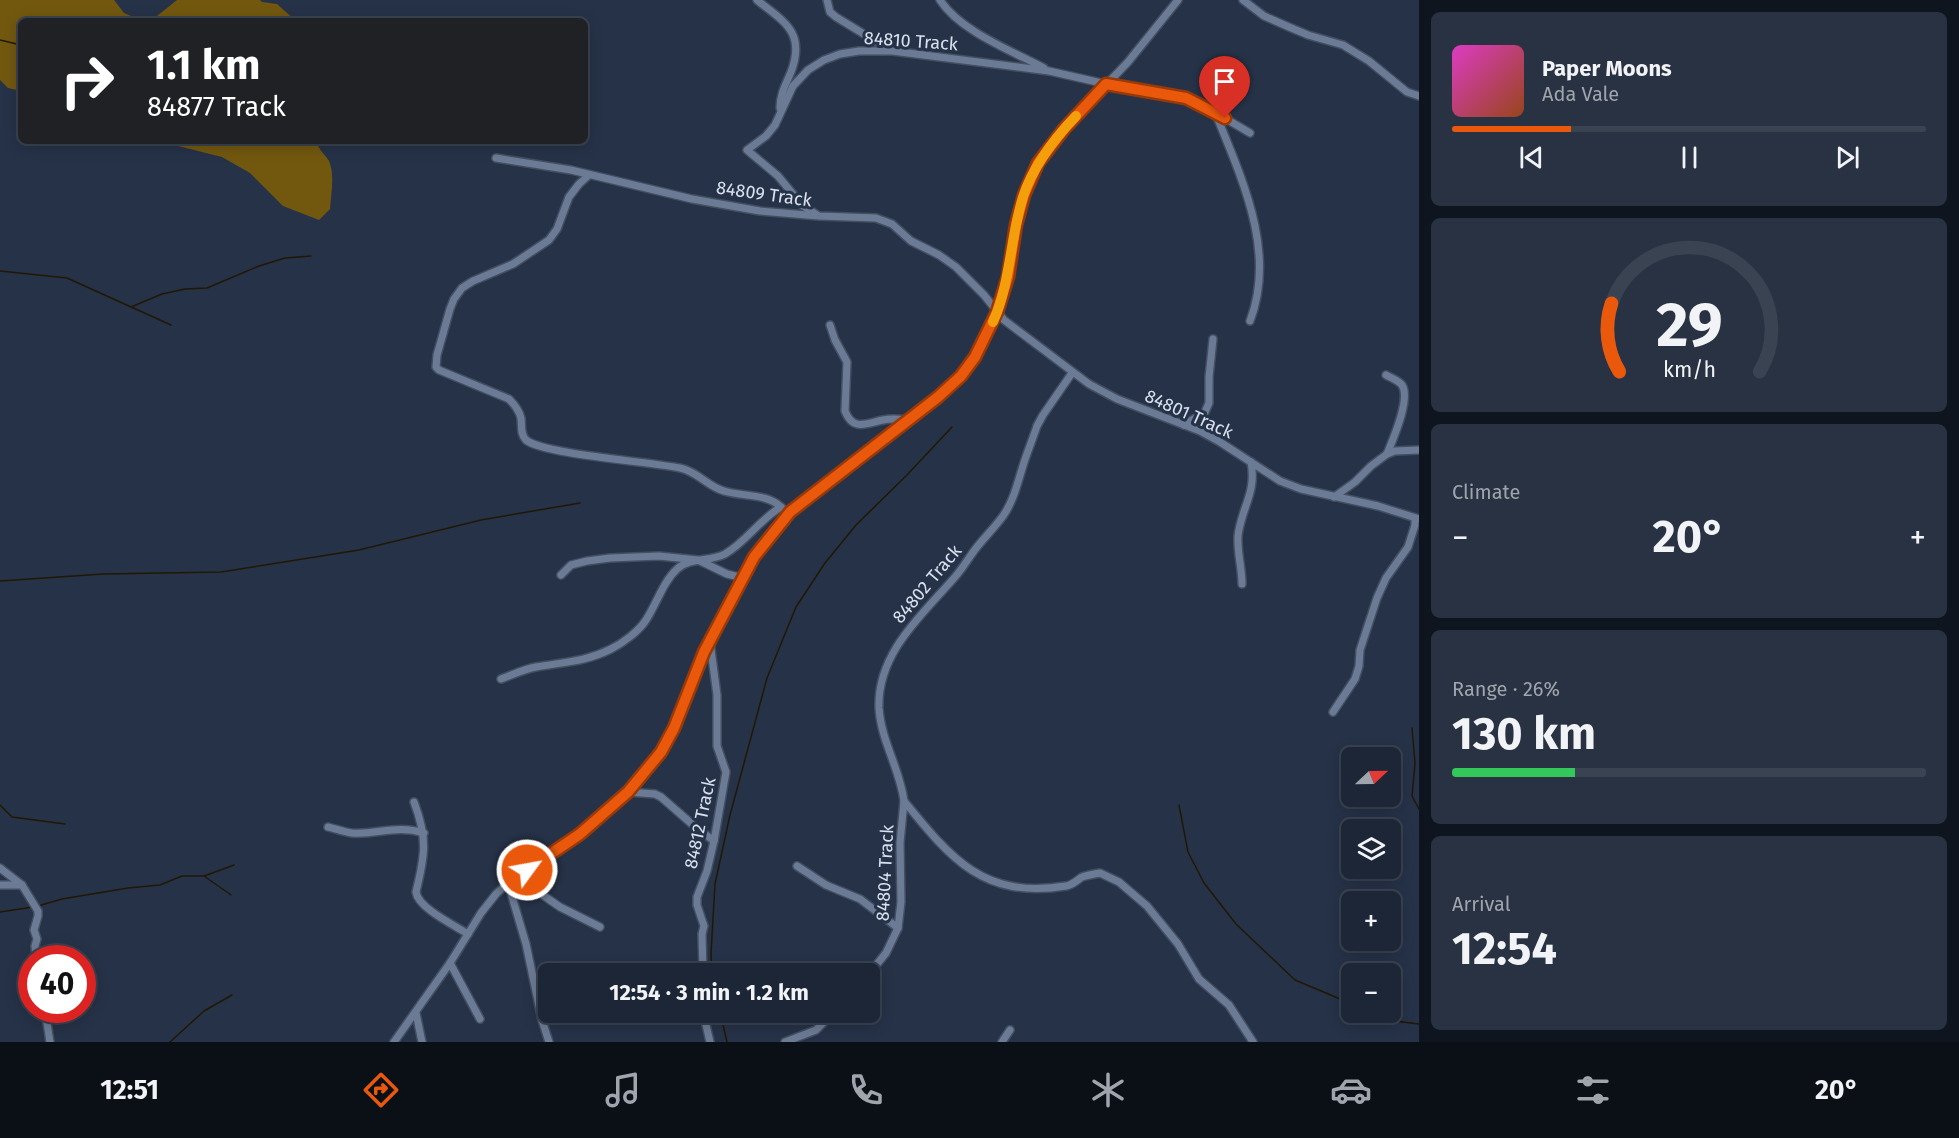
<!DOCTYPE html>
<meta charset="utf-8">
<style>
body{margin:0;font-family:"Fira Sans",sans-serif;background:#293242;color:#f1f3f6;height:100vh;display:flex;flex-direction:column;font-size:22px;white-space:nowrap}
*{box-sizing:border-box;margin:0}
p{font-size:20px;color:#a0a5ad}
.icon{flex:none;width:33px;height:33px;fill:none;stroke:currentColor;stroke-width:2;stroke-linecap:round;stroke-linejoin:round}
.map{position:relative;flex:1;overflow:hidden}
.panel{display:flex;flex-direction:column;gap:12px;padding:12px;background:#0f151e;width:540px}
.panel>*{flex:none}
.banner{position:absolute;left:18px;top:18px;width:570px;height:126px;border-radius:9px;box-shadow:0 3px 15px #0003,0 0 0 2px #3a4351;background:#202124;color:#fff;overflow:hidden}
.needle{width:39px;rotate:68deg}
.controls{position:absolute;left:1341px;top:747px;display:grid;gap:12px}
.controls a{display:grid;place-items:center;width:60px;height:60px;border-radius:9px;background:#1c2636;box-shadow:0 3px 15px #0003,0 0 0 2px #3a4351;font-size:30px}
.speed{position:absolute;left:18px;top:945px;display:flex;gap:12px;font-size:30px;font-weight:700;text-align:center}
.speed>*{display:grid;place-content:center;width:78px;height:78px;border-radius:50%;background:#1c2636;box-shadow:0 3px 15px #0003,0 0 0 2px #3a4351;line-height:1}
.speed .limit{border:9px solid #d22;background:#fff;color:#111}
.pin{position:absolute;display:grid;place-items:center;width:51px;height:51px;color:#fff;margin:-62px -26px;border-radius:50% 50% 50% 0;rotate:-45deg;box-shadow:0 0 6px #0007}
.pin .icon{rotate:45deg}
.me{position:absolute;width:66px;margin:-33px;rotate:58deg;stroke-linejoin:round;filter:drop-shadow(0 0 4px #0008)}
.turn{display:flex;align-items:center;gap:21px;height:126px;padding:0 30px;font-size:27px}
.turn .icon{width:78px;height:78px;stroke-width:2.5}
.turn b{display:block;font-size:42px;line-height:51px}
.big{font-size:45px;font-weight:700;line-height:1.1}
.panel .card{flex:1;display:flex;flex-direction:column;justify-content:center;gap:9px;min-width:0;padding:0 21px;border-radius:9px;background:#293242}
.panel .dial{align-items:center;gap:0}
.dial svg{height:156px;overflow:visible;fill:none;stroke:#3a4351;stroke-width:7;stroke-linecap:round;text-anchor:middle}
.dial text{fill:#f1f3f6;stroke:none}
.song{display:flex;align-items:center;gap:18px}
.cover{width:72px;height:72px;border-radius:9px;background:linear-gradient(135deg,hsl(310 70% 55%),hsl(20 70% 35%))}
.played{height:6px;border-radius:3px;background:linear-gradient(90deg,#ea580c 25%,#3a4351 25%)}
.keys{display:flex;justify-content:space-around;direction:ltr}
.heat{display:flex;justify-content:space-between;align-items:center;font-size:33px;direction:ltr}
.charge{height:9px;border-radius:4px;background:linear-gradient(90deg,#34c759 26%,#3a4351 0)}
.trip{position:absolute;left:538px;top:963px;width:342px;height:60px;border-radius:9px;background:#1c2636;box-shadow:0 3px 15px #0003,0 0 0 2px #3a4351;font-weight:700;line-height:60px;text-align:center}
.dock{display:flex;height:96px;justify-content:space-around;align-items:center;background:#0b0f16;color:#a0a5ad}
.dock .icon{width:42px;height:42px}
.dock .active{color:#ea580c}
.dock b{font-size:27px;color:#f1f3f6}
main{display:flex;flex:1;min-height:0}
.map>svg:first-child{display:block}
.forest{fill:#72580f}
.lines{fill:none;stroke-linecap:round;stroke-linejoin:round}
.stream{stroke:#211804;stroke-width:1.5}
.minor-casing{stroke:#434e60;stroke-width:10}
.minor{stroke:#6c7b95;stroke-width:7}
.route-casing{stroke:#983908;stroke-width:15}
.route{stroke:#ea580c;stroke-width:10}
.slow{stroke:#f59e0b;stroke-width:10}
.labels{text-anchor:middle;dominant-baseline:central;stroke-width:6;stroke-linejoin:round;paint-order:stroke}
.street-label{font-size:18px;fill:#d8e1ef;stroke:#263248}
</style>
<main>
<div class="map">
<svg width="1419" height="1042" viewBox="0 0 1419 1042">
<rect width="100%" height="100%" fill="#263248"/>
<!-- forest -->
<g class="forest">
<polygon points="0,0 114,0 124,13 143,21 21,21 21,91 8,88 0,80"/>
<polygon points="177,0 260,0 262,2 277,4 296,21 144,21 157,16"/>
<path d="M166 141H317C318 150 325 154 329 161 335 175 331 194 330 209L319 220 283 206 250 173 222 157 170 144Z"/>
</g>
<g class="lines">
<!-- stream -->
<g class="stream">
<polyline points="0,40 21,45"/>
<polyline points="0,271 67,278 171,325"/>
<polyline points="131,307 162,294 185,289 207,288 259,266 285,258 311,256"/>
<polyline points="0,581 103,574 221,572 359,550 481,520 580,503"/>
<polyline points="1412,728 1415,763 1412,796 1419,809"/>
<polyline points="0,805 12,817 65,824"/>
<polyline points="1179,805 1188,852 1204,883 1236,924 1295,980 1345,1001 1352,1001"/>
<polyline points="204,876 234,865"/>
<polyline points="38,906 62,899 128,888 160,885 182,876 204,876 231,895"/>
<polyline points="0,912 33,907"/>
<polyline points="712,974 711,954 715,884 730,815 767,678 796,607 825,563 856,525 906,476 952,427"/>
<polyline points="720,1012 727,1042"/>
<polyline points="1382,1012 1394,1021 1419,1024"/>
<polyline points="170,1042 204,1011 232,995"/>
</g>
<!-- minor casing -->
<g class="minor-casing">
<g id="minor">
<path d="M757 0C784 22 806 32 791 72 786 84 780 94 780 108"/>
<polyline points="827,0 830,12 836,17 890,50"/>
<path d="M940 0C960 31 1012 51 1044 68"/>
<polyline points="1243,0 1264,16 1289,27 1308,35 1343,45 1369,61 1407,92 1419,96"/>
<path d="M1215 112C1241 177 1277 251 1250 321"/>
<polyline points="496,158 571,170 692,199 760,211 819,216 876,218 892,224 911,241 939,255 956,267 984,295 1004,320 1089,384 1117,399 1200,431 1220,442 1280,481 1301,489 1378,506 1419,519"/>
<path d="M589 175 579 184 569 197 557 229 549 240 513 264 473 281 462 288 454 299 450 309 437 355 436 367 439 370 509 399C514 404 519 410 521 418 522 426 520 434 526 440 542 454 652 462 680 468 697 471 708 487 724 491 743 497 766 493 781 507"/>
<polyline points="817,215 802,205 778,176 747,150 766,136 775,125 793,86 808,70 824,60 840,54 859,51 892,51 1049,71 1106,84 1172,94 1187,98 1206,107 1250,133"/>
<path d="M830 325 835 340 847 362 845 411C853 432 867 423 883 420 892 418 899 419 908 420"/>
<path d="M1072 373 1043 415 1037 426C1032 441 1026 455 1022 469 1017 485 1013 502 1003 516 995 527 985 537 977 547 969 557 963 568 955 577 922 615 877 653 879 708 881 741 900 769 904 801 952 860 984 899 1066 886 1073 885 1077 880 1082 877 1088 875 1094 874 1100 873L1119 882 1147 906 1178 944 1199 979 1229 1005 1253 1042"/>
<path d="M1386 375C1391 378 1398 380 1402 385 1411 399 1393 439 1387 454"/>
<polyline points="1184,425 1205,412 1209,403 1209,377 1213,339"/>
<polyline points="1334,497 1355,482 1371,466 1387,454 1395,451 1419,450"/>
<polyline points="561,575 571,565 587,561 610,558 659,556 698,560 727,574 743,578"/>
<path d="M1242 584C1242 568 1237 552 1238 536 1241 508 1257 493 1251 462"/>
<path d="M501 679C512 675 524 669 536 667 563 662 585 662 611 649 623 643 639 631 646 620 657 603 663 582 677 569 690 557 710 562 725 554 746 542 759 520 781 507L782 508"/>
<polyline points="1333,712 1355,679 1359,666 1360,650 1377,598 1386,578 1408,547 1415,525 1415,518"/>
<polyline points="628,792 655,794 661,797 693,825 714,841"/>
<path d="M414 802C428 839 425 855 416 892 418 908 454 925 468 934"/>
<path d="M328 827C336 829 344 832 352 833 378 835 396 824 424 833"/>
<polyline points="797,866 826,885 860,899 898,928"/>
<polyline points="0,868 22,885 38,911 38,916 34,930 37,939 35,946 36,958"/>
<polyline points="518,878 560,907 600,927"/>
<polyline points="508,883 526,944 542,1020 549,1042"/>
<polyline points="0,885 22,885"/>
<polyline points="450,963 480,1019"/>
<polyline points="703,974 702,934 704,926 697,905 697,897 707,871 714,841 726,772 717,746 717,695 710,642"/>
<polyline points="869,974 886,953 898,928 901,902 900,843 904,801"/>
<polyline points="45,1010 50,1042"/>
<polyline points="703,1012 710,1042"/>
<polyline points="416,1013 422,1042"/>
<polyline points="394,1042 450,963 481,913 496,894 508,883 580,834 628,792 661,751 674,728 704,653 754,557 790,512 938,397 961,376 975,357 997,312 1008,277 1016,225 1024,195 1039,163 1064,129 1128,62 1178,0"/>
<polyline points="785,1042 816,1030 834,1012"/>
<polyline points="1002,1042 1010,1030"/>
</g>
</g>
<!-- minor -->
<use href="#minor" class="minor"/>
</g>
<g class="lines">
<!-- route casing -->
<g class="route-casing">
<polyline id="route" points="527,870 580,834 628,792 661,752 674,728 704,652 754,557 790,512 938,397 961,376 975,357 997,312 1008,277 1016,225 1024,195 1038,163 1064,129 1106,84 1186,98 1225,118"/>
</g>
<!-- route -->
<use href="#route" class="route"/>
<!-- slow -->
<path class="slow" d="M993 322C1011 282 1010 238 1023 197 1033 166 1054 139 1076 116"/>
</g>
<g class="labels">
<!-- street labels -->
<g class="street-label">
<text transform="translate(911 41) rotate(4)">84810 Track</text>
<text transform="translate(764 194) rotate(8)">84809 Track</text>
<text transform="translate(1189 414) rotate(24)">84801 Track</text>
<text transform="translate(927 584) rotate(-50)">84802 Track</text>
<text transform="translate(700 823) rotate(-78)">84812 Track</text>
<text transform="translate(885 873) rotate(-87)">84804 Track</text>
</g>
</g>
</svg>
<div class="controls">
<a><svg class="needle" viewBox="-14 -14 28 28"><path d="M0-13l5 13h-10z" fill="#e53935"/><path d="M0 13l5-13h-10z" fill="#a0a5ad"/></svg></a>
<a><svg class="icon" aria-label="layers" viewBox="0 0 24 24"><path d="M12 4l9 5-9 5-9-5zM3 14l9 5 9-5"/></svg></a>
<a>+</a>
<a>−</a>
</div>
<div class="speed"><div class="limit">40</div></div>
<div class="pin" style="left:1225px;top:118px;background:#d93025"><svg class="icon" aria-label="arrive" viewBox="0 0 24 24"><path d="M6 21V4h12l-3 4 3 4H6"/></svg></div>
<svg class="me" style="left:527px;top:870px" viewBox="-20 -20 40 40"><circle r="17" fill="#ea580c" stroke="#fff" stroke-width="3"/><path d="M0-11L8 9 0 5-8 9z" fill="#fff"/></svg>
<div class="trip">12:54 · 3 min · 1.2 km</div>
<div class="banner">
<div class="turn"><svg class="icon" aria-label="right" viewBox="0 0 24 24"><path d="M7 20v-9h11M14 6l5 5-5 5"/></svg><div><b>1.1 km</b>84877 Track</div></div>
</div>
</div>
<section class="panel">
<div class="card">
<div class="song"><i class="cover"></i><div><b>Paper Moons</b><p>Ada Vale</p></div></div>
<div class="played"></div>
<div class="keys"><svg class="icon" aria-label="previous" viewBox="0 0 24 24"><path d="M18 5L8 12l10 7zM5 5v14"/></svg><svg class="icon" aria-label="pause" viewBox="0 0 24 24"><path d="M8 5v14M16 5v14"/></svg><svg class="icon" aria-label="next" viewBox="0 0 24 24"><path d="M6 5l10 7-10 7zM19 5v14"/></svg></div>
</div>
<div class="card dial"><svg viewBox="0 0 100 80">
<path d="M14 69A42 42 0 1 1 86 69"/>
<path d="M14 69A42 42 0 0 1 10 34" stroke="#ea580c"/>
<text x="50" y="56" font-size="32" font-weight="700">29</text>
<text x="50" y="72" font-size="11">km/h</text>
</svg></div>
<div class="card"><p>Climate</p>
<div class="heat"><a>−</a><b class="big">20°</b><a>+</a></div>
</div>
<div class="card"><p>Range · 26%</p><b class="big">130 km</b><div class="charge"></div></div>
<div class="card"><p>Arrival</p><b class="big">12:54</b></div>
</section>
</main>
<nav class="dock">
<b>12:51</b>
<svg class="icon active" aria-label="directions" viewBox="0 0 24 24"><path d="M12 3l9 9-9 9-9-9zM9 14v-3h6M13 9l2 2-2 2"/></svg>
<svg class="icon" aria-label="music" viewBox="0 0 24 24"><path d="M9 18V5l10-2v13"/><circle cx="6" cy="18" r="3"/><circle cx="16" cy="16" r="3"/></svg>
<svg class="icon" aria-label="phone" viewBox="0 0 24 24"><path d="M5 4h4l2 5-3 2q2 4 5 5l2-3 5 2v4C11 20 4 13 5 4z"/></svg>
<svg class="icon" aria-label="climate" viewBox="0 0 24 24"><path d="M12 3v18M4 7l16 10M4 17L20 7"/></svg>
<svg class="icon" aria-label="car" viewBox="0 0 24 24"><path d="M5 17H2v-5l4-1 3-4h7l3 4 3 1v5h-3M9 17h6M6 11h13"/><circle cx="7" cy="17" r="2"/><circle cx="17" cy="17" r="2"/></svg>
<svg class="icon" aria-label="filters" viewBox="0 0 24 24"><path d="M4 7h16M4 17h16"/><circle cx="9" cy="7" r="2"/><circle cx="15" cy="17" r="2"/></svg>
<b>20°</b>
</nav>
